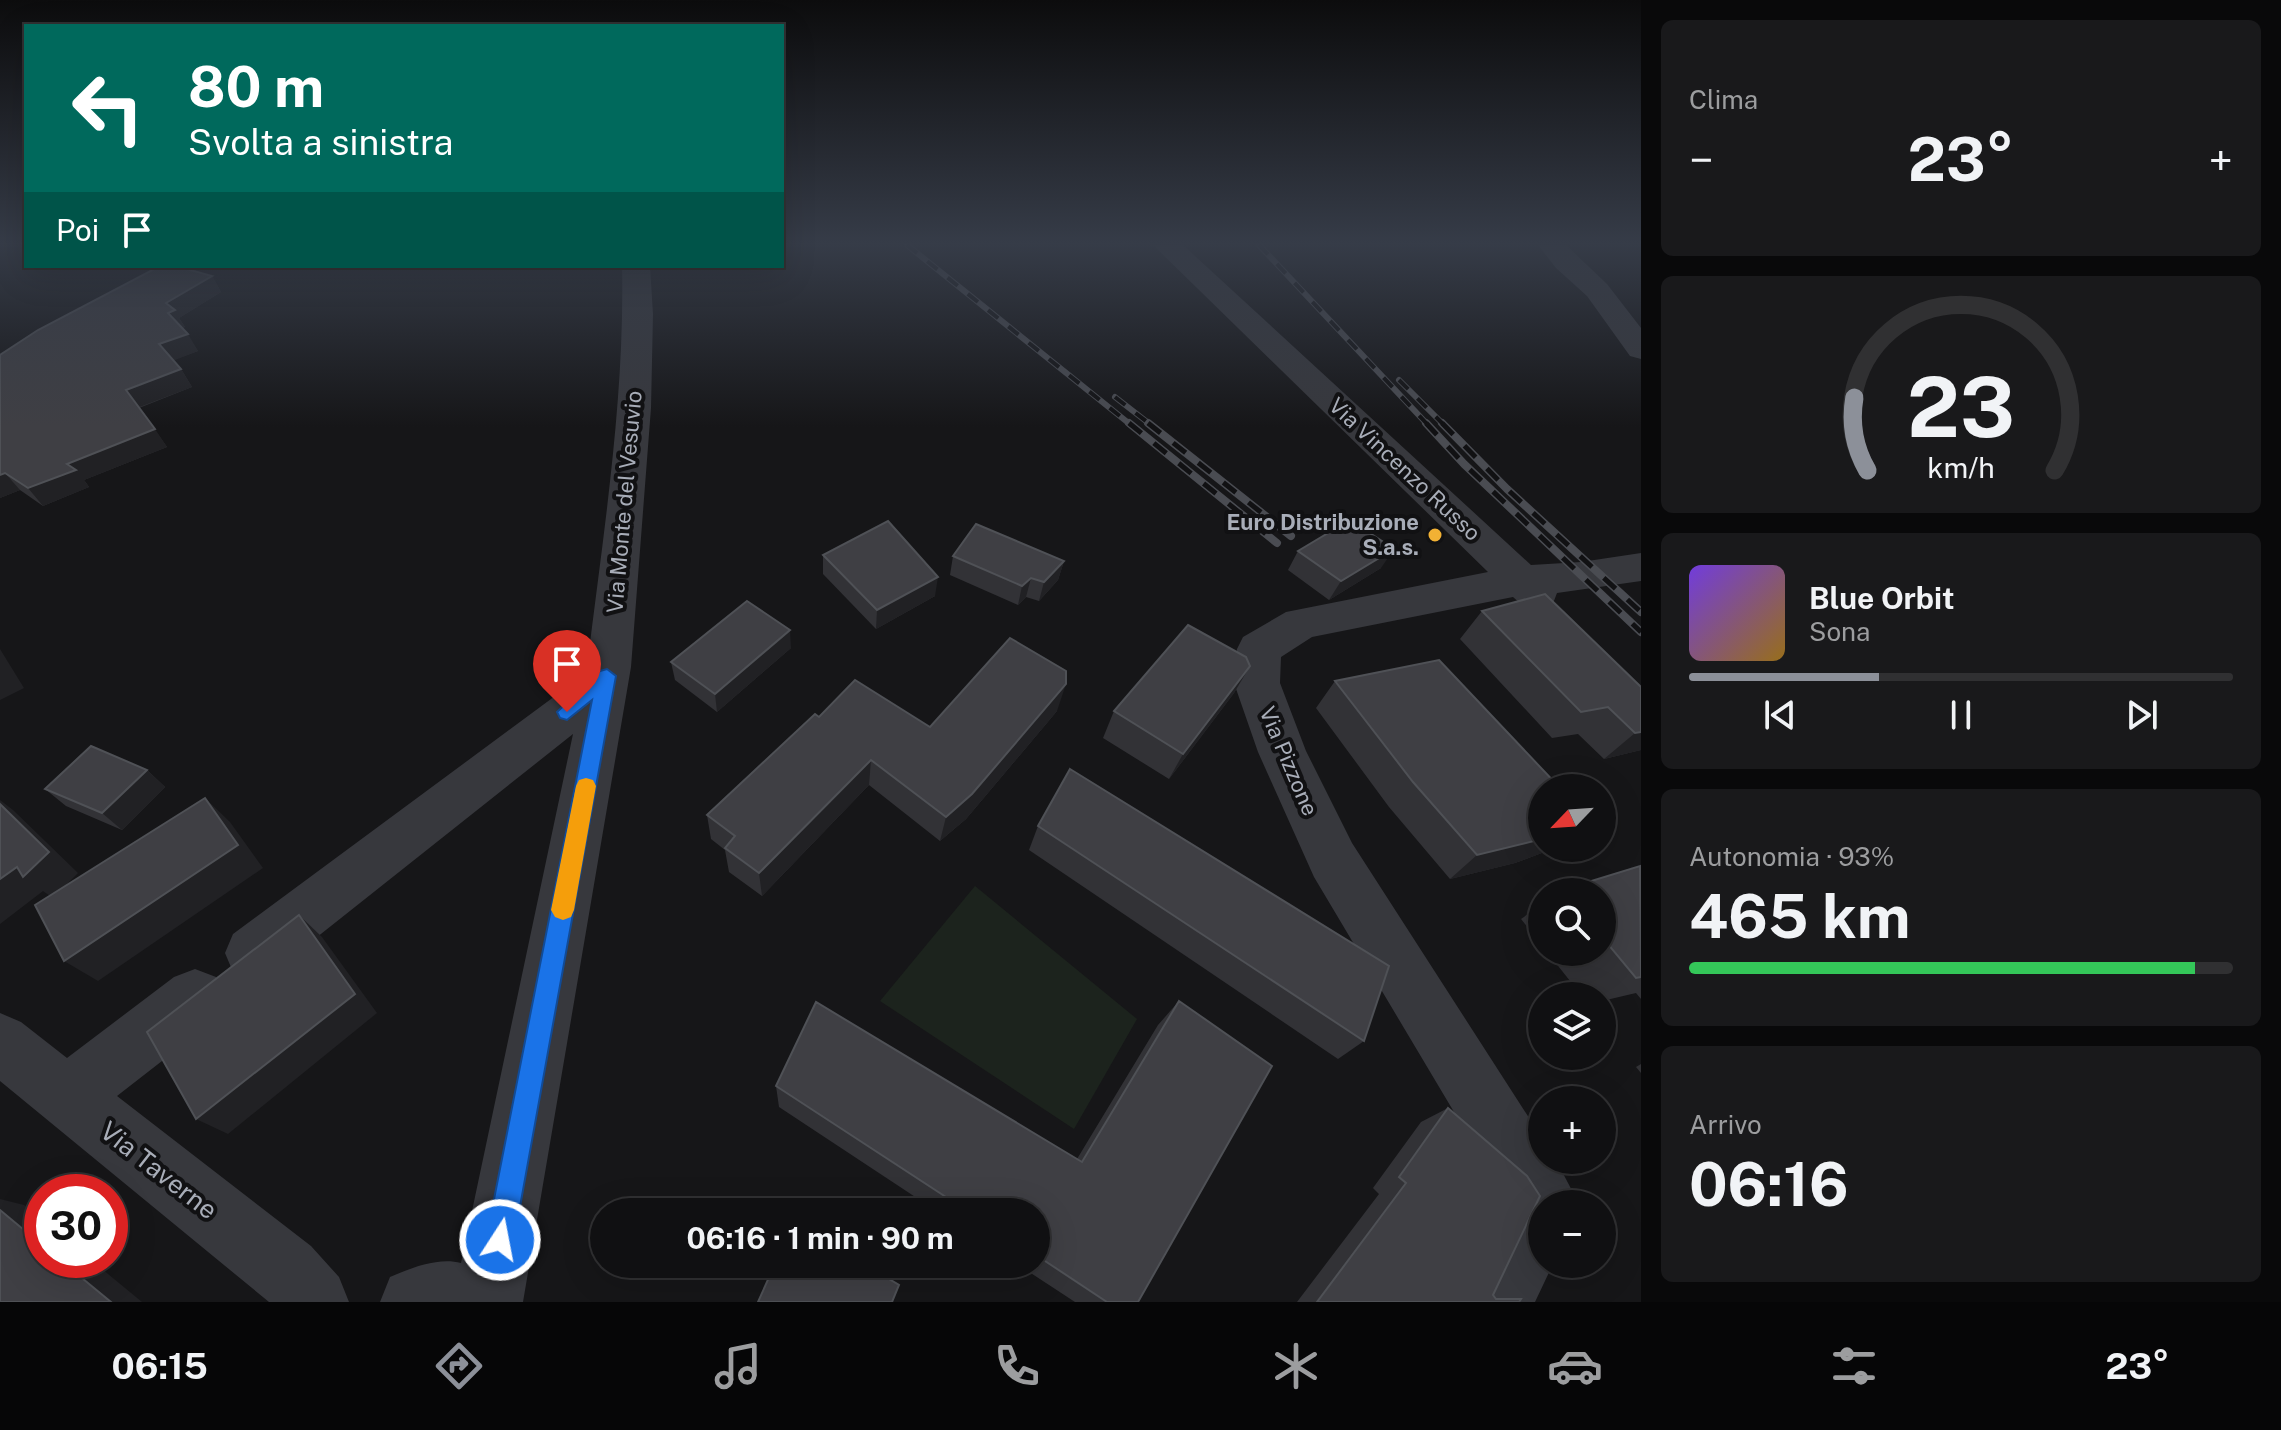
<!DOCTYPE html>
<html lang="it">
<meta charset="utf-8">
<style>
body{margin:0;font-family:"Public Sans",sans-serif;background:#19191b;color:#f1f3f6;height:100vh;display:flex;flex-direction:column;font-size:30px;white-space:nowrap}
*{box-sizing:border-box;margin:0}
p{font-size:26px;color:#9c9d9f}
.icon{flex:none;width:44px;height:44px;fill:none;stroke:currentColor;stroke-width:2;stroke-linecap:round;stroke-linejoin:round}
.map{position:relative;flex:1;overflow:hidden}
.sheet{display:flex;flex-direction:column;gap:20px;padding:20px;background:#09090a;width:640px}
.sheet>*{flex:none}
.banner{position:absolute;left:24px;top:24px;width:760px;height:244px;border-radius:0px;box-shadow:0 8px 32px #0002,0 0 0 2px #303032;background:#00695c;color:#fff;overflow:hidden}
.needle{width:52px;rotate:245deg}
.controls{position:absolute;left:1528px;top:774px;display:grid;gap:16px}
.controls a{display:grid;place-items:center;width:88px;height:88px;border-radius:50%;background:#101012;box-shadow:0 8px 32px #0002,0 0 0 2px #303032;font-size:40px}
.speed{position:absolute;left:24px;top:1174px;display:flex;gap:16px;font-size:40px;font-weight:700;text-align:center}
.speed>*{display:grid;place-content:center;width:104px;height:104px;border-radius:50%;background:#101012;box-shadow:0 8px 32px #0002,0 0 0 2px #303032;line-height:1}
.speed .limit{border:12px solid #d22;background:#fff;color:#111}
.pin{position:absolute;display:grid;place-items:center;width:68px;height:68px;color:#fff;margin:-82px -34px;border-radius:50% 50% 50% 0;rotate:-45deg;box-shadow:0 0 8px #0007}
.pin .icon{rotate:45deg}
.me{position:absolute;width:88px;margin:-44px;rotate:11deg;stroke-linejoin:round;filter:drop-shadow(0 0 6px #0008)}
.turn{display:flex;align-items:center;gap:28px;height:168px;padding:0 32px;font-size:36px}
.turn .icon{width:104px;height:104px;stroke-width:2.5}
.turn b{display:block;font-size:56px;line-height:68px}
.then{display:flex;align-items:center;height:76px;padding:0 32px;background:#0003;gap:16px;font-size:30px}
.big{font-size:60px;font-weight:700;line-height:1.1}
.sheet .tile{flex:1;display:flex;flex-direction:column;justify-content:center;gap:12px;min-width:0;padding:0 28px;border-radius:12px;background:#19191b}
.sheet .dial{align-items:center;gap:0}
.dial svg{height:208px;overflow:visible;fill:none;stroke:#303032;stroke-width:7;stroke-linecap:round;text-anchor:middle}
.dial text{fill:#f1f3f6;stroke:none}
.song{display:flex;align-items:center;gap:24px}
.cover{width:96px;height:96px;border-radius:12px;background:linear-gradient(135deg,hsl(260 70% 55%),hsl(40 70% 35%))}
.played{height:8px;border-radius:4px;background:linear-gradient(90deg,#8c9099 35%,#303032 35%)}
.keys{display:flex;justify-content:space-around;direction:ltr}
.heat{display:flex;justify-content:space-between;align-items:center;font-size:44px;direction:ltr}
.charge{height:12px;border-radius:6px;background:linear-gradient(90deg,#34c759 93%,#303032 0)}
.trip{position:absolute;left:590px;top:1198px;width:460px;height:80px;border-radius:40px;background:#101012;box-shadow:0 8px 32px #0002,0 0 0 2px #303032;font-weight:700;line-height:80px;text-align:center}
.menu{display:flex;height:128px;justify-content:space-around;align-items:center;background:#060607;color:#9c9d9f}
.menu .icon{width:56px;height:56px}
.menu .active{color:#8c9099}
.menu b{font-size:36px;color:#f1f3f6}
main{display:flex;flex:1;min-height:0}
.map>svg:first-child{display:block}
.green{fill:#1c231d}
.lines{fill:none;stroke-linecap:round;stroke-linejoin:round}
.minor{fill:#37383d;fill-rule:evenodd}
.rail-far1-casing{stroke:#4a4c52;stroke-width:6}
.rail-casing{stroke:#4a4c52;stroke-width:8}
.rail-far1{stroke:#111113;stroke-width:4;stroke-dasharray:13;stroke-linecap:butt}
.rail{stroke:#111113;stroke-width:5;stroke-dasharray:16;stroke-linecap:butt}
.wall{fill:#323236}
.shaded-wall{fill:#212124}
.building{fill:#3f3f44;stroke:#4f5156;stroke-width:2}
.route{fill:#1a73e8;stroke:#114b97;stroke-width:2}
.slow{fill:#f59e0b}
.poi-dot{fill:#f2b134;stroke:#111113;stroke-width:3}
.labels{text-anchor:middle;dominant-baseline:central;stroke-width:8;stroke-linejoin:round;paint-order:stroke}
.street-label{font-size:22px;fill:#a8adb8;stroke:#111113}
.poi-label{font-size:22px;font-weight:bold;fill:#a8adb8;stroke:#111113;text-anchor:end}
.near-street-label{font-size:26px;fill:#a8adb8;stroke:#111113}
</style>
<main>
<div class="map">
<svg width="1641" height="1302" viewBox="0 0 1641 1302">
<rect width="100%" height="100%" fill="#161618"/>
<!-- green -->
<polygon class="green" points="975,886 1137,1019 1074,1129 880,1001"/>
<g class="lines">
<!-- minor -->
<g class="minor">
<path d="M1153 245H1183L1531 565 1581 562 1641 553V581L1557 593 1552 606C1535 611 1526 609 1513 597L1312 637 1281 657 1280 683 1306 751 1352 843 1542 1138V1160H1556L1579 1204H1542V1264H1553L1535 1302H1463L1510 1206 1314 877 1258 752 1234 683 1237 649 1243 637 1286 612 1488 572Z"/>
<polygon points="1538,245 1566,245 1607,284 1641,328 1641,359 1630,356 1587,296 1556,268"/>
<path d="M622 266H650L653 314 651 408 631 667 523 1302H380L390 1277C411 1268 438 1257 461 1263L573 734 273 972 253 981 233 972 225 953 233 934 551 699 587 667C603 535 625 400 622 266Z"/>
<polygon points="195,969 216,977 224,998 216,1019 117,1096 311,1246 339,1277 349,1302 269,1302 0,1081 0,1013 21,1022 67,1058 174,977"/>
</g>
<!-- rail-far1 casing -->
<g class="rail-far1-casing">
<g id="rail-far1">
<polyline points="907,245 1131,425"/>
<polyline points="1259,245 1428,425"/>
<polyline points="1399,380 1444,425"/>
<polyline points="1115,397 1151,425"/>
</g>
</g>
<!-- rail casing -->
<g class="rail-casing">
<g id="rail">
<polyline points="1129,423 1277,543"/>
<polyline points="1148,423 1291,536"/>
<polyline points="1426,423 1464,464 1641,632"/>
<polyline points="1442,423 1507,489 1641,612"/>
</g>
</g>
<!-- rail-far1 -->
<use href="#rail-far1" class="rail-far1"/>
<!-- rail -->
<use href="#rail" class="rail"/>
</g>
<!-- wall -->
<g class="wall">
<polygon points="212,276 221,292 179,318 185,327 182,328 198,351 173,360 181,369 192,387 139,408 167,447 84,480 89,487 43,506 20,490 0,498 0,355"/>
<polygon points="1298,551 1381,568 1329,600 1288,570"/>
<polygon points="823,555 935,596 876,629 823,574"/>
<polygon points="953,556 1064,561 1058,580 1039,601 1026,597 1018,605 950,575"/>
<polygon points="1482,611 1641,687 1641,750 1604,759 1578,734 1552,738 1460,639"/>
<polygon points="791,648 717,712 675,680 671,662"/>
<polygon points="1250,666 1234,693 1169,779 1103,738 1114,711"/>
<polygon points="1335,681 1542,848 1555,848 1515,863 1450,879 1389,807 1316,708"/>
<polygon points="1057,711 966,819 940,841 869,785 762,896 729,872 725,850 711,839 707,815 819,717 930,727"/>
<polygon points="147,770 165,787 122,830 66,806 45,789"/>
<polygon points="1038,826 1364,1041 1338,1059 1029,850"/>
<polygon points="1641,867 1641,999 1636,993 1602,1001 1602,996 1582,996 1547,952 1602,952 1602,892 1559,892 1562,890"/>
<polygon points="1542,904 1542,945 1521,919"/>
<polygon points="1179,1001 1138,1302 1075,1302 1017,1264 1036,1264 1036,1212 938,1212 779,1107 776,1086 1077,1159 1158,1025"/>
<polygon points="1641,1064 1641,1073 1636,1067"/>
<polygon points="1448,1108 1493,1295 1496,1299 1519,1302 1297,1302 1379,1194 1373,1188 1421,1122"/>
</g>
<!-- shaded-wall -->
<g class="shaded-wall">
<polygon points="212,276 221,292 179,318 185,327 178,330 168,313 166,303"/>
<polygon points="188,334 198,351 170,362 159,344"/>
<polygon points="181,369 192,387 137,408 126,390"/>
<polygon points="155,429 167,447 84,480 89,487 43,506 28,488 67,464"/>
<polygon points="5,473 20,490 0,498 0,475"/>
<polygon points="1394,549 1381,568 1329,600 1341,581"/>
<polygon points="1064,561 1058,580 1039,601 1044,582"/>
<polygon points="938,577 935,596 876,629 877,610"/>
<polygon points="1031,578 1026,597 1018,605 1022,586"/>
<polygon points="790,630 791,648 717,712 715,694"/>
<polygon points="0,649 24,688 0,700"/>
<polygon points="1250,666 1234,693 1169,779 1183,754"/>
<polygon points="1066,684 1057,711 966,819 940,841 946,817"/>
<polygon points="1641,732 1641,750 1604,759 1635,733"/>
<polygon points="871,760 869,785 762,896 759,873"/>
<polygon points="147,770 165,787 122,830 102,813"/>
<polygon points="205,798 230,822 263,868 98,981 64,961"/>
<polygon points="0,800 13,810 78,873 53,898 43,891 0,924"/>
<polygon points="1542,839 1542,848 1555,848 1515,863 1450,879 1477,855"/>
<polygon points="299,915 322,937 377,1013 228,1134 196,1119"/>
<polygon points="0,1199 24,1205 42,1220 42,1245 0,1210"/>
<polygon points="60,1260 91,1260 142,1302 111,1302"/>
</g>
<!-- building -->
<g class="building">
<polygon points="160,266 176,266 212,276 166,303 175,310 168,313 188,334 159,344 181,369 126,390 155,429 67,464 76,470 28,488 5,473 0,475 0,355 38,330"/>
<polygon points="1350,520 1394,549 1341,581 1298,551"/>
<polygon points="888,521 938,577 877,610 823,555"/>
<polygon points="976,524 1064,561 1044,582 1031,578 1022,586 953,556"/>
<polygon points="1545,594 1641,687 1641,732 1635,733 1608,707 1581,712 1482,611"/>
<polygon points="747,601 790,630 715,694 671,662"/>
<polygon points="1188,625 1246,657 1250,666 1183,754 1114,711"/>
<polygon points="1010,638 1066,671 1066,684 972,794 946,817 871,760 759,873 725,848 735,836 707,815 815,714 819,717 855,680 930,727"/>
<polygon points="1439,660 1560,788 1542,788 1542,839 1477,855 1413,782 1335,681"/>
<polygon points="91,746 147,770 102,813 45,789"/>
<polygon points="1070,769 1389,966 1364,1041 1038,826"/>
<polygon points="205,798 238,845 64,961 35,905"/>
<polygon points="0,804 49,852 23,877 17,867 0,879"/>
<polygon points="1640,866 1641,977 1636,978 1602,937 1602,892 1564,892 1562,890"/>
<polygon points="299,915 355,994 196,1119 147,1032"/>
<polygon points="1179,1001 1272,1066 1138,1302 1107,1302 1036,1255 1036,1212 969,1212 776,1086 816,1002 1082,1162"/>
<polygon points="1448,1108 1527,1176 1540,1196 1493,1295 1496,1299 1521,1299 1519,1302 1317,1302 1406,1183 1399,1177"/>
<polygon points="0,1210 42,1245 42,1260 60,1260 111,1302 0,1302"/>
<polygon points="775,1264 864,1264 899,1285 892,1302 758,1302"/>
</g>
<!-- sky -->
<linearGradient id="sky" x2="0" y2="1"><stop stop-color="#0c0c0d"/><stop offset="0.57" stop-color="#363c48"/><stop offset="1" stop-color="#363c48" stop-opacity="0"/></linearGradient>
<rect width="1641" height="427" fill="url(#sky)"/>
<!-- route -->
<polygon class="route" points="607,669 616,676 514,1240 510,1250 500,1254 490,1250 486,1240 592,700 567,720 560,718 557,712 600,671"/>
<!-- slow -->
<polygon class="slow" points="586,778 593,780 596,786 574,910 571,917 563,920 555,917 551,910 576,786 579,780"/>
<!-- markers -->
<circle class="poi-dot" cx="1435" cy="535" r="8"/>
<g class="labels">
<!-- street labels -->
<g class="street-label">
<text transform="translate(1405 469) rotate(43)">Via Vincenzo Russo</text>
<text transform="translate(624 502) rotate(-85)">Via Monte del Vesuvio</text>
<text transform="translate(1289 761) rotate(67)">Via Pizzone</text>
</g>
<!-- poi labels -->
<g class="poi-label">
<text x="1419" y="522">Euro Distribuzione<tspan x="1419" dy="25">S.a.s.</tspan></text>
</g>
<!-- near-street labels -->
<g class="near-street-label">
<text transform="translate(159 1170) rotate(38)">Via Taverne</text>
</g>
</g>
</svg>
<div class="controls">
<a><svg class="needle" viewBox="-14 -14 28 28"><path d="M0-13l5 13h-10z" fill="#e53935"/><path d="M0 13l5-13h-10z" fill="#9c9d9f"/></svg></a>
<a><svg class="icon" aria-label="search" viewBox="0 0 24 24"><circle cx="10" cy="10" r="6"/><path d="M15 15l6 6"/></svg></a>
<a><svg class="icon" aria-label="layers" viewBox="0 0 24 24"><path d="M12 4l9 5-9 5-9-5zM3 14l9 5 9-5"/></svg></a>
<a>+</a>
<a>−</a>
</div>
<div class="speed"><div class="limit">30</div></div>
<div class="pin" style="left:567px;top:712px;background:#d93025"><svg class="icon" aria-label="arrive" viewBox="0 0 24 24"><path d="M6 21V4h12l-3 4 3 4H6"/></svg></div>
<svg class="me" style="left:500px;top:1240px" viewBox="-20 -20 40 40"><circle r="17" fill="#1a73e8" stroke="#fff" stroke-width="3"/><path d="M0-11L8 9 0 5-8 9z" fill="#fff"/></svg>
<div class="trip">06:16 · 1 min · 90 m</div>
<div class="banner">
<div class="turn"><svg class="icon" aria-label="left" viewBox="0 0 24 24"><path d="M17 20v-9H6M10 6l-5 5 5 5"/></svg><div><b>80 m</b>Svolta a sinistra</div></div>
<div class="then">Poi<svg class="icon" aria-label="arrive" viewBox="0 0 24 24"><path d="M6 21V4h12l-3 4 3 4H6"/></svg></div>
</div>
</div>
<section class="sheet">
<div class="tile"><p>Clima</p>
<div class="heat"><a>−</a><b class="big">23°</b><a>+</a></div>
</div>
<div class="tile dial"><svg viewBox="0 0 100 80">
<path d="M14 69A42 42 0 1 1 86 69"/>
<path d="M14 69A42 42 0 0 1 9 41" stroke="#8c9099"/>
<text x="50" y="56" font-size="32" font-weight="700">23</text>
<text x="50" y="72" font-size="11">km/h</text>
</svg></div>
<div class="tile">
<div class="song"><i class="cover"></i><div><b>Blue Orbit</b><p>Sona</p></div></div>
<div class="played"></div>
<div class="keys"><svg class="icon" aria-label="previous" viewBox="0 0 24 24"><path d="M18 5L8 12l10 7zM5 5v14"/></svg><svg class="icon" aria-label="pause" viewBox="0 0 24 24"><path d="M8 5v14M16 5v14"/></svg><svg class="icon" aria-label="next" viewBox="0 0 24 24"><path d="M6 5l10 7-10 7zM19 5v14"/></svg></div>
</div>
<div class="tile"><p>Autonomia · 93%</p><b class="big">465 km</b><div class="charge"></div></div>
<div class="tile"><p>Arrivo</p><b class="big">06:16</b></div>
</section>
</main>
<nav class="menu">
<b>06:15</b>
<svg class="icon active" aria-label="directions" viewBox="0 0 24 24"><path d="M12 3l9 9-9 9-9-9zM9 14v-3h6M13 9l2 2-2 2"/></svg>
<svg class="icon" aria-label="music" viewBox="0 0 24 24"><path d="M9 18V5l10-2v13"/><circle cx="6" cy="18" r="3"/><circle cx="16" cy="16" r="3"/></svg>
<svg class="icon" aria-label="phone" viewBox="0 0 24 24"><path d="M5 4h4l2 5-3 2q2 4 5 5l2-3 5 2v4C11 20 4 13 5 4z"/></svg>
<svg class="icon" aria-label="climate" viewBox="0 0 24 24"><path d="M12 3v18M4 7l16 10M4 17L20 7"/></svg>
<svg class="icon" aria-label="car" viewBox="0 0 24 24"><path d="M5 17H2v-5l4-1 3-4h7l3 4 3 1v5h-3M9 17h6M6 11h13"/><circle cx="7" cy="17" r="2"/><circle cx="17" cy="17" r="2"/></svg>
<svg class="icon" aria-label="filters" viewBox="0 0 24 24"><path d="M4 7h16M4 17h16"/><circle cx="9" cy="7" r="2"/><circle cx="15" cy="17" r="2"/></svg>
<b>23°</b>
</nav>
